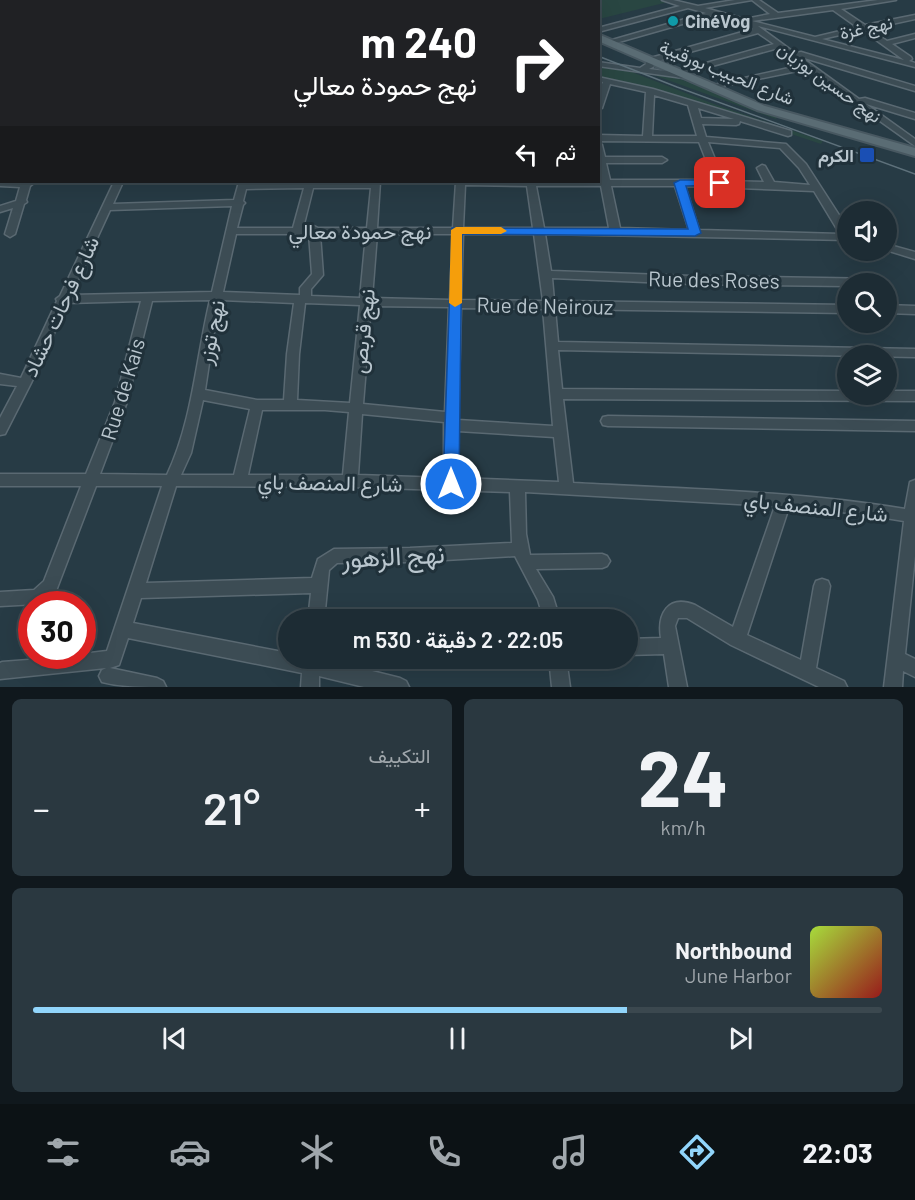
<!DOCTYPE html>
<html lang="ar">
<meta charset="utf-8">
<style>
body{margin:0;font-family:Barlow,Vazirmatn,sans-serif;background:#2a3840;color:#f1f3f6;direction:rtl;height:100vh;display:flex;flex-direction:column;font-size:22px;white-space:nowrap}
*{box-sizing:border-box;margin:0}
p{font-size:20px;color:#a0a7ac}
.icon{flex:none;width:33px;height:33px;fill:none;stroke:currentColor;stroke-width:2;stroke-linecap:round;stroke-linejoin:round}
.map{position:relative;height:687px;overflow:hidden;direction:ltr}
.sheet{display:flex;flex-direction:column;gap:12px;padding:12px;background:#10181d;flex:1}
.sheet>*{flex:none}
.guide{position:absolute;left:0px;top:0px;width:600px;height:183px;box-shadow:0 6px 24px #0002,0 0 0 2px #3b484f;direction:rtl;background:#202124;color:#fff;overflow:hidden}
.fabs{position:absolute;left:837px;top:201px;display:grid;gap:12px}
.fabs a{display:grid;place-items:center;width:60px;height:60px;border-radius:50%;background:#1d2c34;box-shadow:0 6px 24px #0002,0 0 0 2px #3b484f;font-size:30px}
.speed{position:absolute;left:18px;top:591px;display:flex;gap:12px;font-size:30px;font-weight:700;text-align:center}
.speed>*{display:grid;place-content:center;width:78px;height:78px;border-radius:50%;background:#1d2c34;box-shadow:0 6px 24px #0002,0 0 0 2px #3b484f;line-height:1}
.speed .limit{border:9px solid #d22;background:#fff;color:#111}
.pin{position:absolute;display:grid;place-items:center;width:51px;height:51px;color:#fff;margin:-26px;border-radius:12px;box-shadow:0 3px 9px #0006}
.me{position:absolute;width:66px;margin:-33px;rotate:0deg;stroke-linejoin:round;filter:drop-shadow(0 0 4px #0008)}
.turn{display:flex;align-items:center;gap:21px;height:126px;padding:0 24px;font-size:27px}
.turn .icon{width:78px;height:78px;stroke-width:2.5}
.turn b{display:block;font-size:42px;line-height:51px}
.then{display:flex;align-items:center;height:57px;padding:0 24px;background:#0003;gap:12px;font-size:22px}
.big{font-size:45px;font-weight:600;line-height:1.1}
.sheet .widget{flex:1;display:flex;flex-direction:column;justify-content:center;gap:9px;min-width:0;padding:0 21px;border-radius:9px;background:#2a3840}
.sheet .dial{align-items:center;gap:0}
.dial b{font-size:78px;line-height:1}
.song{display:flex;align-items:center;gap:18px}
.cover{width:72px;height:72px;border-radius:9px;background:linear-gradient(135deg,hsl(80 70% 55%),hsl(0 70% 35%))}
.played{height:6px;border-radius:3px;background:linear-gradient(90deg,#91d5fb 70%,#3b484f 70%)}
.keys{display:flex;justify-content:space-around;direction:ltr}
.heat{display:flex;justify-content:space-between;align-items:center;font-size:33px;direction:ltr}
.sheet .tiles{flex:1;display:grid;gap:12px;grid-template-columns:1fr 1fr}
.widget:last-child{grid-column:span 2}
.trip{position:absolute;left:278px;top:609px;width:360px;height:60px;border-radius:30px;background:#1d2c34;box-shadow:0 6px 24px #0002,0 0 0 2px #3b484f;font-weight:600;line-height:60px;text-align:center;direction:rtl}
.menu{display:flex;height:96px;justify-content:space-around;align-items:center;background:#0c1215;color:#a0a7ac}
.menu .icon{width:42px;height:42px}
.menu .selected{color:#91d5fb}
.menu b{font-size:27px;color:#f1f3f6}
.map>svg:first-child{display:block}
.green{fill:#294642}
.lines{fill:none;stroke-linecap:round;stroke-linejoin:round}
.minor-casing{stroke:#5a6972;stroke-width:3}
.major-casing{stroke:#485861;stroke-width:4}
.minor{fill:#3c4c54;fill-rule:evenodd}
.major{fill:#5a6c74;fill-rule:evenodd}
.tram{stroke:#5e717b;stroke-width:1.5}
.route{fill:#1a73e8;stroke:#114b97;stroke-width:1.5}
.slow{fill:#f59e0b}
.culture-dot{fill:#0f9aa8;stroke:#20313a;stroke-width:2}
.transit-dot{fill:#1a4fb4;stroke:#20313a;stroke-width:2}
.labels{text-anchor:middle;dominant-baseline:central;stroke-width:6;stroke-linejoin:round;paint-order:stroke}
.far-poi-label{font-size:18px;font-weight:bold;fill:#b9c6ce;stroke:#20313a;text-anchor:start}
.far-street-label{font-size:18px;fill:#b9c6ce;stroke:#20313a}
.street-label{font-size:21px;fill:#b9c6ce;stroke:#20313a}
.near-street-label{font-size:26px;fill:#b9c6ce;stroke:#20313a}
</style>
<div class="map">
<svg width="915" height="687" viewBox="0 0 915 687">
<rect width="100%" height="100%" fill="#273b45"/>
<!-- green -->
<g class="green">
<polygon points="527,0 659,0 668,2 599,19 598,2"/>
<polygon points="599,67 632,72 714,104 823,141 821,144 665,92 599,77"/>
<polygon points="648,73 680,79 777,117 776,119"/>
</g>
<g class="lines">
<!-- minor casing -->
<g class="minor-casing">
<g id="minor">
<polygon points="5,0 12,0 4,2"/>
<polygon points="55,0 61,0 54,2"/>
<polygon points="95,0 113,2 96,2"/>
<polygon points="186,0 193,0 185,2"/>
<polygon points="256,0 270,2 257,2"/>
<polygon points="348,0 362,2 349,2"/>
<polygon points="434,0 442,0 433,2"/>
<polygon points="454,0 464,2 455,2"/>
<path d="M662 0H673L698 6 735 0H759L778 13 878 0H896L841 9 865 25 915 15V19L869 29 887 41 915 34V38L892 44 911 57 912 59 909 61 915 63V67L758 26 795 53 801 52 915 86V91L801 57 859 99 865 98 915 113V119L866 104 915 139V146L807 69 709 89 705 87 802 65 778 48 683 74 687 76 683 78 598 66V62L640 68 646 64 647 59 753 29 749 26 751 24 714 15 612 44 605 42 706 13 688 8 598 32V28L680 6ZM752 0 770 14 745 19 705 8ZM833 10 857 27 815 37 752 21ZM862 30 904 60 822 39ZM758 33 774 44 674 72 649 69 653 67 654 62Z"/>
<rect x="0" y="28" width="2" height="4"/>
<path d="M598 77 653 89 791 131V135L788 136 740 121 739 124 736 125 702 124 706 137 786 144 806 164 848 229V240L545 234 551 271 691 276 881 279 887 283 848 284V286L691 284 552 278 554 301 848 305V313L555 309 558 342 915 349V357L558 350 562 389 848 391V394H886V391H915V401L563 399 573 483C684 489 796 491 905 509L910 482 915 480V556L905 654 915 659V677L903 671 902 687H884L904 521 861 514 789 507 747 635 801 660 814 586 816 581 822 579 828 581 830 586 816 668 844 681 847 687H819L731 645 687 618H678L675 626 687 687H669L664 654 627 655V639L661 638C657 614 668 594 695 605L733 627 775 506 525 492 526 534 530 555 602 554 607 556 610 561 607 566 602 568 536 569 553 597 560 620H544L538 600 515 556 410 562 337 563 329 570 324 620H308L311 593 141 598 133 623 288 653V658H320L400 678 406 681 409 687H364L319 676V687H301L302 673 128 638 119 665 110 668 157 678 163 681 166 687C145 687 122 687 102 682L99 676 102 670 106 668 0 679V663L2 662 82 656V654L107 651 162 486H96L56 591 37 604 0 606V592L34 590 44 581 81 486H0V474H86L115 402 141 301 68 303 31 383 5 434 0 435V418L17 386 0 384V374L21 378 57 301 56 299 60 296 114 182H123L113 204 234 200 239 182H247L248 183 380 182 377 228H453L456 182H598L600 180 598 142 602 145 605 157H662L667 160 662 163H606L610 180H714L699 142 598 141V135L643 136 646 92 610 84 602 108 598 110V94L603 82 598 81ZM654 95 688 105 697 136H652ZM698 108 734 119 701 118ZM708 142 780 148 799 168 810 185 774 182 765 166 762 165 757 168 764 182 724 181ZM465 185 527 186 533 228H463ZM536 186H601L609 228H544ZM611 186H675L689 230 620 228ZM685 186 814 191 840 234 699 230ZM304 188 293 228H237L243 205 245 203 243 201 246 189ZM313 188H371L367 228H318L314 226 303 228ZM232 206 212 292 71 295 110 210ZM236 234H309L312 274 300 288V295L223 292ZM320 234H366L360 298 311 296V289L323 275ZM377 234H453L450 300 372 298ZM463 234H534L543 301 461 300ZM210 300C196 358 193 420 167 475L100 474 127 402 152 301ZM221 300 294 303 287 354 284 400H257L205 390 213 337ZM305 303 360 305 350 403 297 400 299 354ZM371 306 449 307 445 412 363 404ZM461 308 543 309 553 426 458 420ZM203 400 250 409 234 475H181L191 453ZM262 410H325L349 412 343 475H248ZM362 414 444 422V478L358 475ZM458 431 554 437 559 482 458 478ZM176 486 350 487 510 492 512 543 410 548 334 549 318 559 312 578 146 583Z"/>
<rect x="0" y="85" width="2" height="4"/>
<rect x="0" y="133" width="2" height="6"/>
<polygon points="0,180 35,182 30,186 26,200 27,202 24,204 15,234 10,237 5,234 13,208 0,212 0,206 16,201 20,187 0,186"/>
<polygon points="886,244 915,252 915,259 886,250"/>
<polygon points="886,305 915,306 915,314 886,313"/>
<polygon points="608,416 915,421 915,431 608,426 603,425 601,421 603,417"/>
<polygon points="549,658 566,658 570,687 552,687"/>
</g>
</g>
<!-- major casing -->
<g class="major-casing">
<g id="major">
<polygon points="513,0 524,0 525,2 514,2"/>
<polygon points="598,34 765,106 915,148 915,156 757,110 598,41"/>
</g>
</g>
<!-- minor -->
<use href="#minor" class="minor"/>
<!-- major -->
<use href="#major" class="major"/>
<!-- tram -->
<g class="tram">
<polyline points="466,0 470,2"/>
<polyline points="598,56 677,87 915,174"/>
</g>
</g>
<!-- route -->
<polygon class="route" points="720,180 724,181 724,185 686,186 701,233 695,236 462,234 459,484 456,489 451,490 445,489 443,484 452,228 688,229 674,183 680,180"/>
<!-- slow -->
<polygon class="slow" points="456,227 501,227 507,231 501,234 462,234 462,303 455,307 449,303 451,230"/>
<!-- markers -->
<circle class="culture-dot" cx="673" cy="21" r="6"/>
<rect class="transit-dot" x="859" y="147" width="16" height="16" rx="3"/>
<g class="labels">
<!-- far-poi labels -->
<g class="far-poi-label">
<text x="685" y="21">CinéVog</text>
<text x="854" y="155" text-anchor="end">الكرم</text>
</g>
<!-- far-street labels -->
<g class="far-street-label">
<text transform="translate(866 27) rotate(-12)">نهج غزة</text>
<text transform="translate(727 72) rotate(22)">شارع الحبيب بورقيبة</text>
<text transform="translate(830 82) rotate(36)">نهج حسين بوزيان</text>
</g>
<!-- street labels -->
<g class="street-label">
<text x="360" y="230">نهج حمودة معالي</text>
<text transform="translate(714 279) rotate(1)">Rue des Roses</text>
<text transform="translate(545 305) rotate(1)">Rue de Neirouz</text>
<text transform="translate(60 306) rotate(-65)">شارع فرحات حشاد</text>
<text transform="translate(362 331) rotate(-84)">نهج قربص</text>
<text transform="translate(210 332) rotate(-78)">نهج توزر</text>
<text transform="translate(122 389) rotate(-73)">Rue de Kais</text>
<text transform="translate(330 482) rotate(1)">شارع المنصف باي</text>
<text transform="translate(816 506) rotate(6)">شارع المنصف باي</text>
</g>
<!-- near-street labels -->
<g class="near-street-label">
<text transform="translate(393 555) rotate(-3)">نهج الزهور</text>
</g>
</g>
</svg>
<div class="fabs">
<a><svg class="icon" aria-label="sound" viewBox="0 0 24 24"><path d="M4 9h4l5-4v14l-5-4H4zM17 9q2 3 0 6"/></svg></a>
<a><svg class="icon" aria-label="search" viewBox="0 0 24 24"><circle cx="10" cy="10" r="6"/><path d="M15 15l6 6"/></svg></a>
<a><svg class="icon" aria-label="layers" viewBox="0 0 24 24"><path d="M12 4l9 5-9 5-9-5zM3 14l9 5 9-5"/></svg></a>
</div>
<div class="speed"><div class="limit">30</div></div>
<div class="pin" style="left:720px;top:183px;background:#d93025"><svg class="icon" aria-label="arrive" viewBox="0 0 24 24"><path d="M6 21V4h12l-3 4 3 4H6"/></svg></div>
<svg class="me" style="left:451px;top:484px" viewBox="-20 -20 40 40"><circle r="17" fill="#1a73e8" stroke="#fff" stroke-width="3"/><path d="M0-11L8 9 0 5-8 9z" fill="#fff"/></svg>
<div class="trip">22:05 · 2 دقيقة · 530 m</div>
<div class="guide">
<div class="turn"><svg class="icon" aria-label="right" viewBox="0 0 24 24"><path d="M7 20v-9h11M14 6l5 5-5 5"/></svg><div><b>240 m</b>نهج حمودة معالي</div></div>
<div class="then">ثم<svg class="icon" aria-label="left" viewBox="0 0 24 24"><path d="M17 20v-9H6M10 6l-5 5 5 5"/></svg></div>
</div>
</div>
<section class="sheet">
<div class="tiles">
<div class="widget dial"><b>24</b><p>km/h</p></div>
<div class="widget"><p>التكييف</p>
<div class="heat"><a>−</a><b class="big">21°</b><a>+</a></div>
</div>
<div class="widget">
<div class="song"><i class="cover"></i><div><b>Northbound</b><p>June Harbor</p></div></div>
<div class="played"></div>
<div class="keys"><svg class="icon" aria-label="previous" viewBox="0 0 24 24"><path d="M18 5L8 12l10 7zM5 5v14"/></svg><svg class="icon" aria-label="pause" viewBox="0 0 24 24"><path d="M8 5v14M16 5v14"/></svg><svg class="icon" aria-label="next" viewBox="0 0 24 24"><path d="M6 5l10 7-10 7zM19 5v14"/></svg></div>
</div>
</div>
</section>
<nav class="menu">
<b>22:03</b>
<svg class="icon selected" aria-label="directions" viewBox="0 0 24 24"><path d="M12 3l9 9-9 9-9-9zM9 14v-3h6M13 9l2 2-2 2"/></svg>
<svg class="icon" aria-label="music" viewBox="0 0 24 24"><path d="M9 18V5l10-2v13"/><circle cx="6" cy="18" r="3"/><circle cx="16" cy="16" r="3"/></svg>
<svg class="icon" aria-label="phone" viewBox="0 0 24 24"><path d="M5 4h4l2 5-3 2q2 4 5 5l2-3 5 2v4C11 20 4 13 5 4z"/></svg>
<svg class="icon" aria-label="climate" viewBox="0 0 24 24"><path d="M12 3v18M4 7l16 10M4 17L20 7"/></svg>
<svg class="icon" aria-label="car" viewBox="0 0 24 24"><path d="M5 17H2v-5l4-1 3-4h7l3 4 3 1v5h-3M9 17h6M6 11h13"/><circle cx="7" cy="17" r="2"/><circle cx="17" cy="17" r="2"/></svg>
<svg class="icon" aria-label="filters" viewBox="0 0 24 24"><path d="M4 7h16M4 17h16"/><circle cx="9" cy="7" r="2"/><circle cx="15" cy="17" r="2"/></svg>
</nav>
